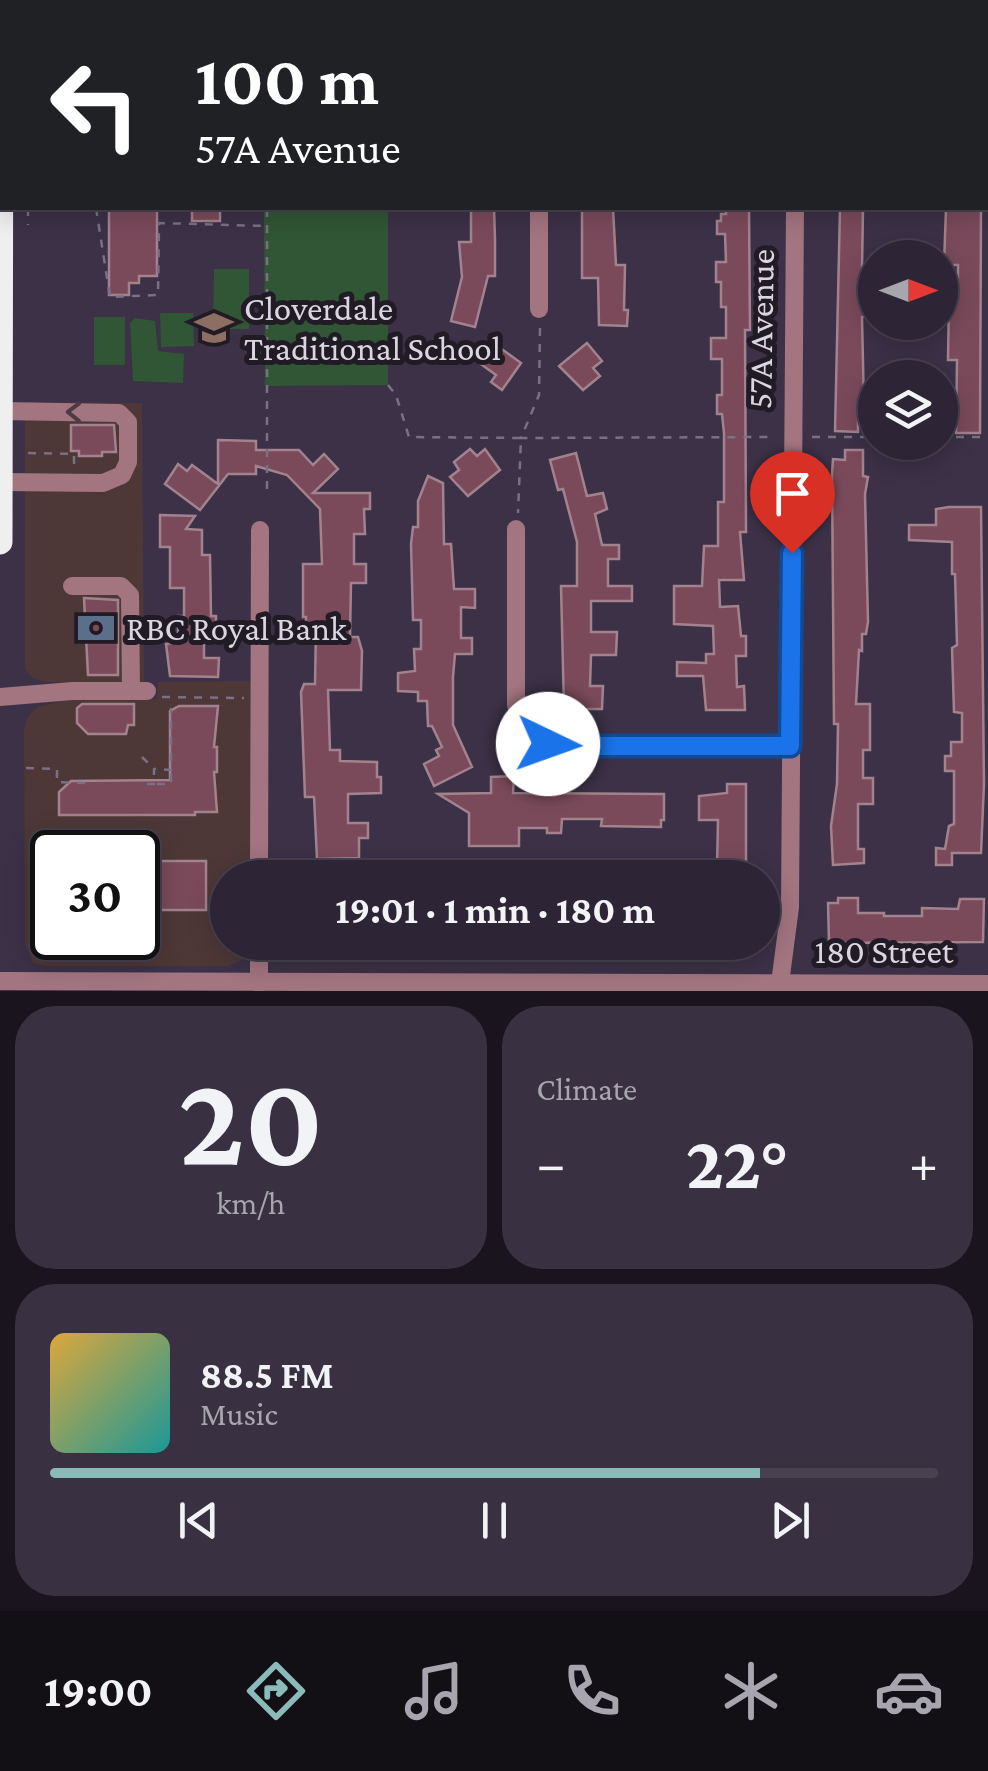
<!DOCTYPE html>
<meta charset="utf-8">
<style>
body{margin:0;font-family:"Crimson Pro",serif;background:#393141;color:#f1f3f6;height:100vh;display:flex;flex-direction:column;font-size:38px;white-space:nowrap}
*{box-sizing:border-box;margin:0}
p{font-size:32px;color:#a7a5ad}
.icon{flex:none;width:55px;height:55px;fill:none;stroke:currentColor;stroke-width:2;stroke-linecap:round;stroke-linejoin:round}
.map{position:relative;height:991px;overflow:hidden}
.panel{display:flex;flex-direction:column;gap:15px;padding:15px;background:#19141d;flex:1}
.panel>*{flex:none}
.banner{position:absolute;left:0px;top:0px;width:990px;height:210px;box-shadow:0 5px 25px #0003,0 0 0 2px #484250;background:#202124;color:#fff;overflow:hidden}
.needle{width:65px;rotate:90deg}
.fabs{position:absolute;left:858px;top:240px;display:grid;gap:20px}
.fabs a{display:grid;place-items:center;width:100px;height:100px;border-radius:50%;background:#2d2535;box-shadow:0 5px 25px #0003,0 0 0 2px #484250;font-size:50px}
.speed{position:absolute;left:30px;top:830px;display:flex;gap:20px;font-size:50px;font-weight:700;text-align:center}
.speed>*{display:grid;place-content:center;width:130px;height:130px;border-radius:50%;background:#2d2535;box-shadow:0 5px 25px #0003,0 0 0 2px #484250;line-height:1}
.speed .limit{border:5px solid #111;border-radius:15px;background:#fff;color:#111}
.pin{position:absolute;display:grid;place-items:center;width:85px;height:85px;color:#fff;margin:-102px -42px;border-radius:50% 50% 50% 0;rotate:-45deg;box-shadow:0 0 10px #0007}
.pin .icon{rotate:45deg}
.me{position:absolute;width:110px;margin:-55px;rotate:93deg;stroke-linejoin:round;filter:drop-shadow(0 0 8px #0008)}
.turn{display:flex;align-items:center;gap:35px;height:210px;padding:0 30px;font-size:45px}
.turn .icon{width:130px;height:130px;stroke-width:2.5}
.turn b{display:block;font-size:70px;line-height:85px}
.big{font-size:75px;font-weight:700;line-height:1.1}
.panel .widget{flex:1;display:flex;flex-direction:column;justify-content:center;gap:15px;min-width:0;padding:0 35px;border-radius:40px;background:#393141}
.panel .dial{align-items:center;gap:0}
.dial b{font-size:130px;line-height:1}
.song{display:flex;align-items:center;gap:30px}
.cover{width:120px;height:120px;border-radius:15px;background:linear-gradient(135deg,hsl(40 70% 55%),hsl(180 70% 35%))}
.played{height:10px;border-radius:5px;background:linear-gradient(90deg,#8bbbb9 80%,#484250 80%)}
.keys{display:flex;justify-content:space-around;direction:ltr}
.heat{display:flex;justify-content:space-between;align-items:center;font-size:55px;direction:ltr}
.panel .tiles{flex:1;display:grid;gap:15px;grid-template-columns:1fr 1fr}
.widget:last-child{grid-column:span 2}
.trip{position:absolute;left:210px;top:860px;width:570px;height:100px;border-radius:50px;background:#2d2535;box-shadow:0 5px 25px #0003,0 0 0 2px #484250;font-weight:700;line-height:100px;text-align:center}
.tab-bar{display:flex;height:160px;justify-content:space-around;align-items:center;background:#120f15;color:#a7a5ad}
.tab-bar .icon{width:70px;height:70px}
.tab-bar .on{color:#8bbbb9}
.tab-bar b{font-size:45px;color:#f1f3f6}
.map>svg:first-child{display:block}
.commercial{fill:#4d3837;fill-rule:evenodd}
.green{fill:#315635}
.building{fill:#7a4a5b;stroke:#a2838d;stroke-width:2.5}
.lines{fill:none;stroke-linecap:round;stroke-linejoin:round}
.path{stroke:#7a7083;stroke-width:2.5;stroke-dasharray:8 8;stroke-linecap:butt}
.minor{stroke:#a27580;stroke-width:18}
.highway{stroke:#efefef;stroke-width:25}
.oneway{stroke:#4e3a45}
.route-casing{stroke:#114b97;stroke-width:25}
.route{stroke:#1a73e8;stroke-width:18}
.labels{text-anchor:middle;dominant-baseline:central;stroke-width:10;stroke-linejoin:round;paint-order:stroke}
.poi-label{font-size:35px;fill:#dbd4e2;stroke:#211b25;text-anchor:start}
.street-label{font-size:35px;fill:#dbd4e2;stroke:#211b25}
</style>
<div class="map">
<svg width="988" height="991" viewBox="0 0 988 991">
<rect width="100%" height="100%" fill="#3c3147"/>
<!-- commercial -->
<g class="commercial">
<polygon points="25,402 142,403 144,682 46,682 33,678 25,669"/>
<path d="M250 681V877L228 878V942L250 943 242 960 228 966H46L33 963 25 944 24 728 29 715 38 707 66 700 157 699 158 682ZM52 852H138V938H52Z"/>
</g>
<!-- green -->
<g class="green">
<polygon points="264,208 388,208 388,385 265,386"/>
<polygon points="214,269 249,269 249,329 213,329"/>
<polygon points="160,313 193,313 194,346 161,347"/>
<rect x="94" y="317" width="31" height="48"/>
<polygon points="135,318 155,321 158,351 184,354 183,383 133,381 130,323"/>
</g>
<!-- building -->
<g class="building">
<polygon points="109,208 157,208 157,276 139,276 139,283 129,283 129,295 109,295"/>
<rect x="192" y="208" width="28" height="13"/>
<polygon points="471,208 494,208 495,239 495,276 488,276 475,327 451,321 462,277 459,242 471,242"/>
<polygon points="582,208 613,208 616,265 625,265 624,310 628,310 627,326 599,325 598,278 582,278"/>
<polygon points="726,208 749,208 750,330 745,330 746,532 740,532 744,580 719,580 720,607 738,606 741,636 746,636 746,656 736,656 737,687 744,686 745,710 706,710 703,676 677,676 677,662 706,663 706,654 714,654 713,626 674,624 674,586 702,586 704,546 718,546 718,502 724,502 724,433 722,414 717,414 717,395 722,395 722,359 711,359 711,338 726,338 726,307 721,307 721,282 716,282 716,262 726,262 725,234 717,234 717,221 721,221 721,214 726,214"/>
<polygon points="840,208 863,208 862,271 870,271 870,297 873,297 873,315 862,317 864,408 858,408 858,432 835,431"/>
<polygon points="946,208 981,208 980,433 956,433 957,360 948,360 949,297 958,296 958,265 944,265"/>
<polygon points="492,342 521,363 502,390 491,382 496,375 478,362"/>
<polygon points="587,343 602,361 593,368 600,376 583,390 559,366"/>
<polygon points="71,425 114,425 116,452 102,452 102,456 79,456 79,451 71,451"/>
<polygon points="218,440 256,441 256,450 299,450 313,465 324,454 338,469 313,493 370,493 370,509 364,509 365,534 354,534 354,564 366,564 366,583 351,583 350,637 358,637 362,651 361,690 328,690 330,750 340,750 340,761 377,762 377,777 381,777 381,793 348,794 348,823 368,823 368,838 359,838 359,858 317,859 314,797 305,797 301,692 304,684 315,684 316,629 306,629 306,617 303,617 303,564 322,564 320,509 287,475 256,466 256,474 228,474 200,510 165,484 178,464 187,471 192,465 218,484"/>
<polygon points="470,449 477,456 485,449 500,470 468,496 450,477 459,470 454,462"/>
<polygon points="845,450 863,450 863,476 868,477 865,494 868,622 866,634 862,634 862,651 859,650 856,704 870,704 870,750 863,750 863,778 873,778 873,804 858,804 858,849 864,849 864,863 833,865 831,826 837,784 838,724 834,724 832,474 833,459 845,460"/>
<polygon points="576,453 587,496 603,493 607,509 595,514 602,545 619,545 619,559 608,559 608,586 632,586 632,601 591,601 591,632 617,632 616,655 591,655 590,686 603,686 602,709 564,709 561,586 577,586 577,542 563,489 558,490 550,460"/>
<polygon points="428,476 443,483 444,544 451,544 454,589 475,589 475,608 461,607 461,638 472,638 472,654 455,654 453,677 453,725 472,767 434,786 424,764 439,756 436,750 442,747 432,726 428,726 427,701 418,701 418,692 398,691 398,673 415,671 414,649 421,649 421,620 413,620 411,544 413,527 418,527 418,501"/>
<polygon points="949,507 981,507 984,784 981,853 952,853 952,865 936,865 936,848 945,849 949,826 954,824 954,771 945,771 945,756 951,756 951,742 962,742 962,713 954,712 952,648 957,645 955,574 952,574 952,542 909,540 909,525 936,525 936,509"/>
<polygon points="160,515 195,516 186,529 202,530 202,555 210,555 211,616 216,616 216,632 204,632 204,658 219,658 218,677 170,676 166,644 178,642 178,616 184,616 184,588 170,588 170,547 160,547"/>
<polygon points="84,598 118,600 118,675 88,675"/>
<polygon points="82,704 134,704 134,725 128,725 126,734 88,734 77,723 77,708"/>
<polygon points="179,706 218,706 214,747 217,747 217,772 214,772 217,812 195,812 195,815 59,815 59,792 71,781 170,780 170,711"/>
<polygon points="514,776 513,793 664,794 664,820 661,820 661,827 601,826 602,819 562,819 561,833 547,833 547,828 519,828 519,846 469,846 469,813 438,794 491,793 491,777"/>
<polygon points="727,784 746,784 746,863 743,863 743,868 717,868 718,820 699,820 699,796 727,793"/>
<rect x="138" y="861" width="68" height="49"/>
<polygon points="838,898 858,898 858,913 884,913 884,916 922,916 922,908 958,909 960,899 984,899 983,942 829,943 828,903 838,903"/>
</g>
<g class="lines">
<!-- path -->
<g class="path">
<polyline points="28,208 28,225"/>
<polyline points="96,208 110,297 158,295 159,223 267,226"/>
<polyline points="540,328 539,395 521,438 775,437"/>
<polyline points="388,385 396,395 409,437 521,438 518,513"/>
<polyline points="812,437 875,437"/>
<polyline points="940,437 988,437"/>
<polyline points="28,453 74,454 74,466"/>
<polyline points="267,489 267,208"/>
<polyline points="162,697 244,698"/>
<polyline points="142,757 153,768"/>
<polyline points="26,768 57,769 57,782 85,783"/>
<polyline points="147,784 154,784 154,769 171,770 171,708"/>
<polyline points="157,784 171,784 171,771"/>
</g>
<!-- minor -->
<g class="minor">
<polyline points="203,0 203,2"/>
<polyline points="540,2 540,0"/>
<polyline points="539,309 539,208"/>
<polyline points="0,482 103,483 122,475 128,462 128,422 119,413 1,411"/>
<path d="M516 529V705C523 730 537 741 563 746L790 747"/>
<polyline points="72,586 121,586 130,595 131,691"/>
<polyline points="0,697 72,691 147,691"/>
<polyline points="259,878 260,530"/>
<polyline points="0,981 988,984"/>
<polyline points="259,983 259,942"/>
<polyline points="779,991 790,907 795,208"/>
</g>
<!-- highway -->
<polyline class="highway" points="0,542 1,0"/>
</g>
<!-- one-way arrows -->
<defs><path id="oneway-chevron" d="M-2-3.5L2.5 0L-2 3.5" fill="none" stroke-width="1.6" stroke-linecap="round" stroke-linejoin="round" transform="scale(2.5)"/></defs>
<use class="oneway" href="#oneway-chevron" transform="translate(74 412) rotate(-179)"/>
<g class="lines">
<!-- route casing -->
<g class="route-casing">
<polyline id="route" points="548,744 563,746 790,746 792,553"/>
</g>
<!-- route -->
<use href="#route" class="route"/>
</g>
<!-- icons -->
<defs>
<g id="school-bare" transform="scale(3)"><path d="M0-5L7-2L0 1L-7-2ZM-4 1L0 2.5L4 1V4Q0 6-4 4Z" fill="#8d6e63" stroke="#211b25" stroke-width="2.5" paint-order="stroke"/></g>
<g id="bank-bare" transform="scale(3)"><path d="M-6-4H6V4H-6ZM0-2.3a2.3 2.3 0 1 0 0 4.6a2.3 2.3 0 1 0 0-4.6Z" fill="#5c6f8a" stroke="#211b25" stroke-width="2.5" paint-order="stroke"/></g>
</defs>
<g fill-rule="evenodd">
<use href="#school-bare" x="214" y="328"/>
<use href="#bank-bare" x="96" y="628"/>
</g>
<g class="labels">
<!-- poi labels -->
<g class="poi-label">
<text x="244" y="308">Cloverdale<tspan x="244" dy="40">Traditional School</tspan></text>
<text x="126" y="628">RBC Royal Bank</text>
</g>
<!-- street labels -->
<g class="street-label">
<text transform="translate(761 329) rotate(-89)">57A Avenue</text>
<text x="884" y="951">180 Street</text>
</g>
</g>
</svg>
<div class="fabs">
<a><svg class="needle" viewBox="-14 -14 28 28"><path d="M0-13l5 13h-10z" fill="#e53935"/><path d="M0 13l5-13h-10z" fill="#a7a5ad"/></svg></a>
<a><svg class="icon" aria-label="layers" viewBox="0 0 24 24"><path d="M12 4l9 5-9 5-9-5zM3 14l9 5 9-5"/></svg></a>
</div>
<div class="speed"><div class="limit">30</div></div>
<div class="pin" style="left:792px;top:553px;background:#d93025"><svg class="icon" aria-label="arrive" viewBox="0 0 24 24"><path d="M6 21V4h12l-3 4 3 4H6"/></svg></div>
<svg class="me" style="left:548px;top:744px" viewBox="-20 -20 40 40"><circle r="19" fill="#fff"/><path d="M0-13L10 11 0 6-10 11z" fill="#1a73e8"/></svg>
<div class="trip">19:01 · 1 min · 180 m</div>
<div class="banner">
<div class="turn"><svg class="icon" aria-label="left" viewBox="0 0 24 24"><path d="M17 20v-9H6M10 6l-5 5 5 5"/></svg><div><b>100 m</b>57A Avenue</div></div>
</div>
</div>
<section class="panel">
<div class="tiles">
<div class="widget dial"><b>20</b><p>km/h</p></div>
<div class="widget"><p>Climate</p>
<div class="heat"><a>−</a><b class="big">22°</b><a>+</a></div>
</div>
<div class="widget">
<div class="song"><i class="cover"></i><div><b>88.5 FM</b><p>Music</p></div></div>
<div class="played"></div>
<div class="keys"><svg class="icon" aria-label="previous" viewBox="0 0 24 24"><path d="M18 5L8 12l10 7zM5 5v14"/></svg><svg class="icon" aria-label="pause" viewBox="0 0 24 24"><path d="M8 5v14M16 5v14"/></svg><svg class="icon" aria-label="next" viewBox="0 0 24 24"><path d="M6 5l10 7-10 7zM19 5v14"/></svg></div>
</div>
</div>
</section>
<nav class="tab-bar">
<b>19:00</b>
<svg class="icon on" aria-label="directions" viewBox="0 0 24 24"><path d="M12 3l9 9-9 9-9-9zM9 14v-3h6M13 9l2 2-2 2"/></svg>
<svg class="icon" aria-label="music" viewBox="0 0 24 24"><path d="M9 18V5l10-2v13"/><circle cx="6" cy="18" r="3"/><circle cx="16" cy="16" r="3"/></svg>
<svg class="icon" aria-label="phone" viewBox="0 0 24 24"><path d="M5 4h4l2 5-3 2q2 4 5 5l2-3 5 2v4C11 20 4 13 5 4z"/></svg>
<svg class="icon" aria-label="climate" viewBox="0 0 24 24"><path d="M12 3v18M4 7l16 10M4 17L20 7"/></svg>
<svg class="icon" aria-label="car" viewBox="0 0 24 24"><path d="M5 17H2v-5l4-1 3-4h7l3 4 3 1v5h-3M9 17h6M6 11h13"/><circle cx="7" cy="17" r="2"/><circle cx="17" cy="17" r="2"/></svg>
</nav>
